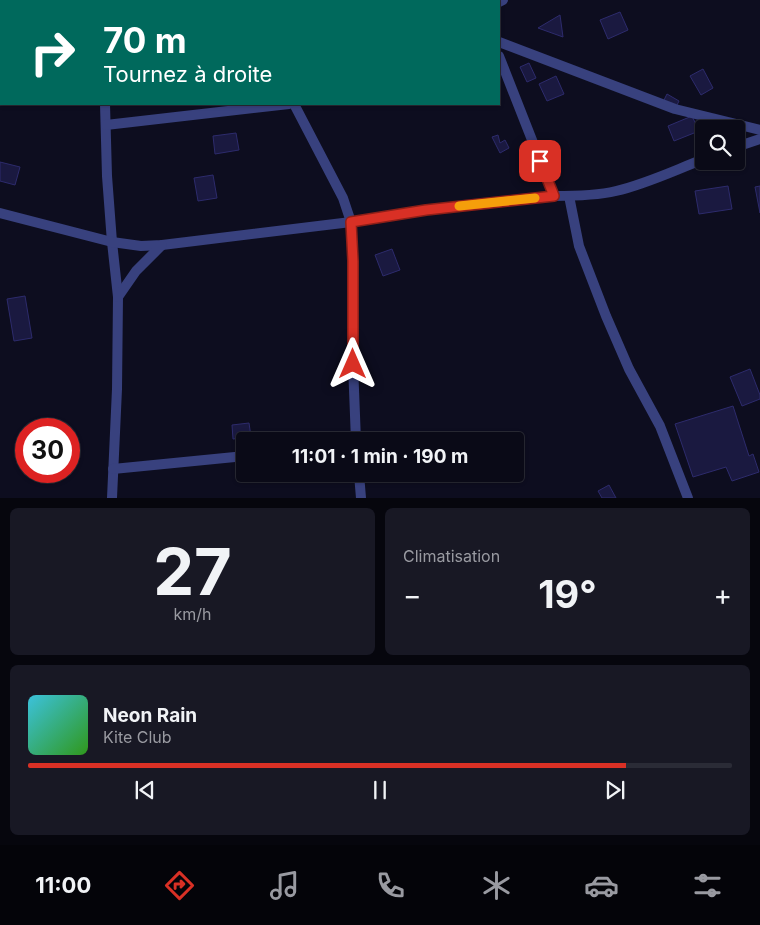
<!DOCTYPE html>
<html lang="fr">
<meta charset="utf-8">
<style>
body{margin:0;font-family:Inter,sans-serif;background:#181824;color:#f1f3f6;height:100vh;display:flex;flex-direction:column;font-size:19px;white-space:nowrap}
*{box-sizing:border-box;margin:0}
p{font-size:16px;color:#999aa1}
.icon{flex:none;width:28px;height:28px;fill:none;stroke:currentColor;stroke-width:2;stroke-linecap:round;stroke-linejoin:round}
.map{position:relative;height:498px;overflow:hidden}
.sheet{display:flex;flex-direction:column;gap:10px;padding:10px;background:#06060d;flex:1}
.sheet>*{flex:none}
.banner{position:absolute;left:0px;top:0px;width:500px;height:105px;box-shadow:0 1px 4px #0004,0 0 0 1px #2a2b36;background:#00695c;color:#fff;overflow:hidden}
.controls{position:absolute;left:695px;top:120px;display:grid;gap:10px}
.controls a{display:grid;place-items:center;width:50px;height:50px;border-radius:5px;background:#0a0a17;box-shadow:0 1px 4px #0004,0 0 0 1px #2a2b36;font-size:25px}
.speed{position:absolute;left:15px;top:418px;display:flex;gap:10px;font-size:25px;font-weight:700;text-align:center}
.speed>*{display:grid;place-content:center;width:65px;height:65px;border-radius:50%;background:#0a0a17;box-shadow:0 1px 4px #0004,0 0 0 1px #2a2b36;line-height:1}
.speed .limit{border:8px solid #d22;background:#fff;color:#111}
.pin{position:absolute;display:grid;place-items:center;width:42px;height:42px;color:#fff;margin:-21px;border-radius:10px;box-shadow:0 2px 8px #0006}
.me{position:absolute;width:55px;margin:-28px;rotate:0deg;stroke-linejoin:round;filter:drop-shadow(0 0 4px #0008)}
.turn{display:flex;align-items:center;gap:18px;height:105px;padding:0 20px;font-size:22px}
.turn .icon{width:65px;height:65px;stroke-width:2.5}
.turn b{display:block;font-size:35px;line-height:42px}
.big{font-size:38px;font-weight:700;line-height:1.1}
.sheet .card{flex:1;display:flex;flex-direction:column;justify-content:center;gap:8px;min-width:0;padding:0 18px;border-radius:8px;background:#181824}
.sheet .dial{align-items:center;gap:0}
.dial b{font-size:65px;line-height:1}
.song{display:flex;align-items:center;gap:15px}
.cover{width:60px;height:60px;border-radius:8px;background:linear-gradient(135deg,hsl(190 70% 55%),hsl(110 70% 35%))}
.played{height:5px;border-radius:2px;background:linear-gradient(90deg,#d93025 85%,#2a2b36 85%)}
.keys{display:flex;justify-content:space-around;direction:ltr}
.heat{display:flex;justify-content:space-between;align-items:center;font-size:28px;direction:ltr}
.sheet .tiles{flex:1;display:grid;gap:10px;grid-template-columns:1fr 1fr}
.card:last-child{grid-column:span 2}
.trip{position:absolute;left:236px;top:432px;width:288px;height:50px;border-radius:5px;background:#0a0a17;box-shadow:0 1px 4px #0004,0 0 0 1px #2a2b36;font-weight:700;line-height:50px;text-align:center}
.menu{display:flex;height:80px;justify-content:space-around;align-items:center;background:#040409;color:#999aa1}
.menu .icon{width:35px;height:35px}
.menu .active{color:#d93025}
.menu b{font-size:22px;color:#f1f3f6}
.map>svg:first-child{display:block}
.building{fill:#1a1940;stroke:#2d2b6c}
.lines{fill:none;stroke-linecap:round;stroke-linejoin:round}
.street{stroke:#38417e;stroke-width:10}
.route-casing{stroke:#8d1f18;stroke-width:12}
.route{stroke:#d93025;stroke-width:9}
.slow{stroke:#f59e0b;stroke-width:9}
</style>
<div class="map">
<svg width="760" height="498" viewBox="0 0 760 498">
<rect width="100%" height="100%" fill="#0d0d1f"/>
<!-- building -->
<g class="building">
<polygon points="620,12 628,30 608,39 600,20"/>
<polygon points="560,15 563,37 538,28"/>
<polygon points="529,63 536,78 527,82 520,67"/>
<polygon points="703,69 713,88 701,95 690,76"/>
<polygon points="556,76 564,94 547,101 539,84"/>
<polygon points="667,94 679,101 675,109 663,102"/>
<polygon points="692,116 699,131 674,141 668,126"/>
<polygon points="236,133 239,150 215,154 213,136"/>
<polygon points="498,135 500,143 505,140 509,148 500,153 492,137"/>
<polygon points="0,162 20,167 15,185 0,181"/>
<polygon points="213,175 217,198 198,201 194,178"/>
<polygon points="728,186 732,209 699,214 695,191"/>
<polygon points="760,186 760,213 755,187"/>
<polygon points="392,249 400,270 383,276 375,255"/>
<polygon points="25,296 32,338 14,341 7,299"/>
<polygon points="750,369 760,395 760,399 742,406 730,377"/>
<polygon points="733,406 749,456 753,454 759,472 732,481 726,467 693,477 675,424"/>
<polygon points="249,423 251,437 233,439 232,425"/>
<polygon points="412,434 413,441 389,441 388,436"/>
<polygon points="609,485 616,498 602,498 598,491"/>
</g>
<g class="lines">
<!-- street -->
<g class="street">
<polyline points="101,0 101,1"/>
<polyline points="260,0 260,1"/>
<polyline points="380,0 383,1"/>
<polyline points="476,0 477,1"/>
<polyline points="499,2 503,0"/>
<polyline points="499,42 675,109 760,130"/>
<polyline points="499,56 554,196"/>
<polyline points="105,104 107,176 112,242 118,297 117,389 112,498"/>
<polyline points="294,104 343,198 351,222 353,261 353,364 356,441"/>
<polyline points="106,125 289,104"/>
<polyline points="736,147 760,139"/>
<polyline points="569,196 579,246 606,316 629,369 660,426 688,498"/>
<path d="M0 213 112 242 141 246 162 245 351 222 426 210 554 196C572 196 599 195 616 191 646 184 675 170 704 159"/>
<polyline points="118,297 136,271 162,245"/>
<polyline points="113,469 245,456"/>
<polyline points="359,474 361,498"/>
</g>
</g>
<g class="lines">
<!-- route casing -->
<g class="route-casing">
<polyline id="route" points="353,364 353,261 351,222 426,210 554,196 540,161"/>
</g>
<!-- route -->
<use href="#route" class="route"/>
<!-- slow -->
<polyline class="slow" points="459,206 535,198"/>
</g>
</svg>
<div class="controls">
<a><svg class="icon" aria-label="search" viewBox="0 0 24 24"><circle cx="10" cy="10" r="6"/><path d="M15 15l6 6"/></svg></a>
</div>
<div class="speed"><div class="limit">30</div></div>
<div class="pin" style="left:540px;top:161px;background:#d93025"><svg class="icon" aria-label="arrive" viewBox="0 0 24 24"><path d="M6 21V4h12l-3 4 3 4H6"/></svg></div>
<svg class="me" style="left:353px;top:364px" viewBox="-20 -20 40 40"><path d="M0-17L14 15 0 8-14 15z" fill="#d93025" stroke="#fff" stroke-width="4"/></svg>
<div class="trip">11:01 · 1 min · 190 m</div>
<div class="banner">
<div class="turn"><svg class="icon" aria-label="right" viewBox="0 0 24 24"><path d="M7 20v-9h11M14 6l5 5-5 5"/></svg><div><b>70 m</b>Tournez à droite</div></div>
</div>
</div>
<section class="sheet">
<div class="tiles">
<div class="card dial"><b>27</b><p>km/h</p></div>
<div class="card"><p>Climatisation</p>
<div class="heat"><a>−</a><b class="big">19°</b><a>+</a></div>
</div>
<div class="card">
<div class="song"><i class="cover"></i><div><b>Neon Rain</b><p>Kite Club</p></div></div>
<div class="played"></div>
<div class="keys"><svg class="icon" aria-label="previous" viewBox="0 0 24 24"><path d="M18 5L8 12l10 7zM5 5v14"/></svg><svg class="icon" aria-label="pause" viewBox="0 0 24 24"><path d="M8 5v14M16 5v14"/></svg><svg class="icon" aria-label="next" viewBox="0 0 24 24"><path d="M6 5l10 7-10 7zM19 5v14"/></svg></div>
</div>
</div>
</section>
<nav class="menu">
<b>11:00</b>
<svg class="icon active" aria-label="directions" viewBox="0 0 24 24"><path d="M12 3l9 9-9 9-9-9zM9 14v-3h6M13 9l2 2-2 2"/></svg>
<svg class="icon" aria-label="music" viewBox="0 0 24 24"><path d="M9 18V5l10-2v13"/><circle cx="6" cy="18" r="3"/><circle cx="16" cy="16" r="3"/></svg>
<svg class="icon" aria-label="phone" viewBox="0 0 24 24"><path d="M5 4h4l2 5-3 2q2 4 5 5l2-3 5 2v4C11 20 4 13 5 4z"/></svg>
<svg class="icon" aria-label="climate" viewBox="0 0 24 24"><path d="M12 3v18M4 7l16 10M4 17L20 7"/></svg>
<svg class="icon" aria-label="car" viewBox="0 0 24 24"><path d="M5 17H2v-5l4-1 3-4h7l3 4 3 1v5h-3M9 17h6M6 11h13"/><circle cx="7" cy="17" r="2"/><circle cx="17" cy="17" r="2"/></svg>
<svg class="icon" aria-label="filters" viewBox="0 0 24 24"><path d="M4 7h16M4 17h16"/><circle cx="9" cy="7" r="2"/><circle cx="15" cy="17" r="2"/></svg>
</nav>
